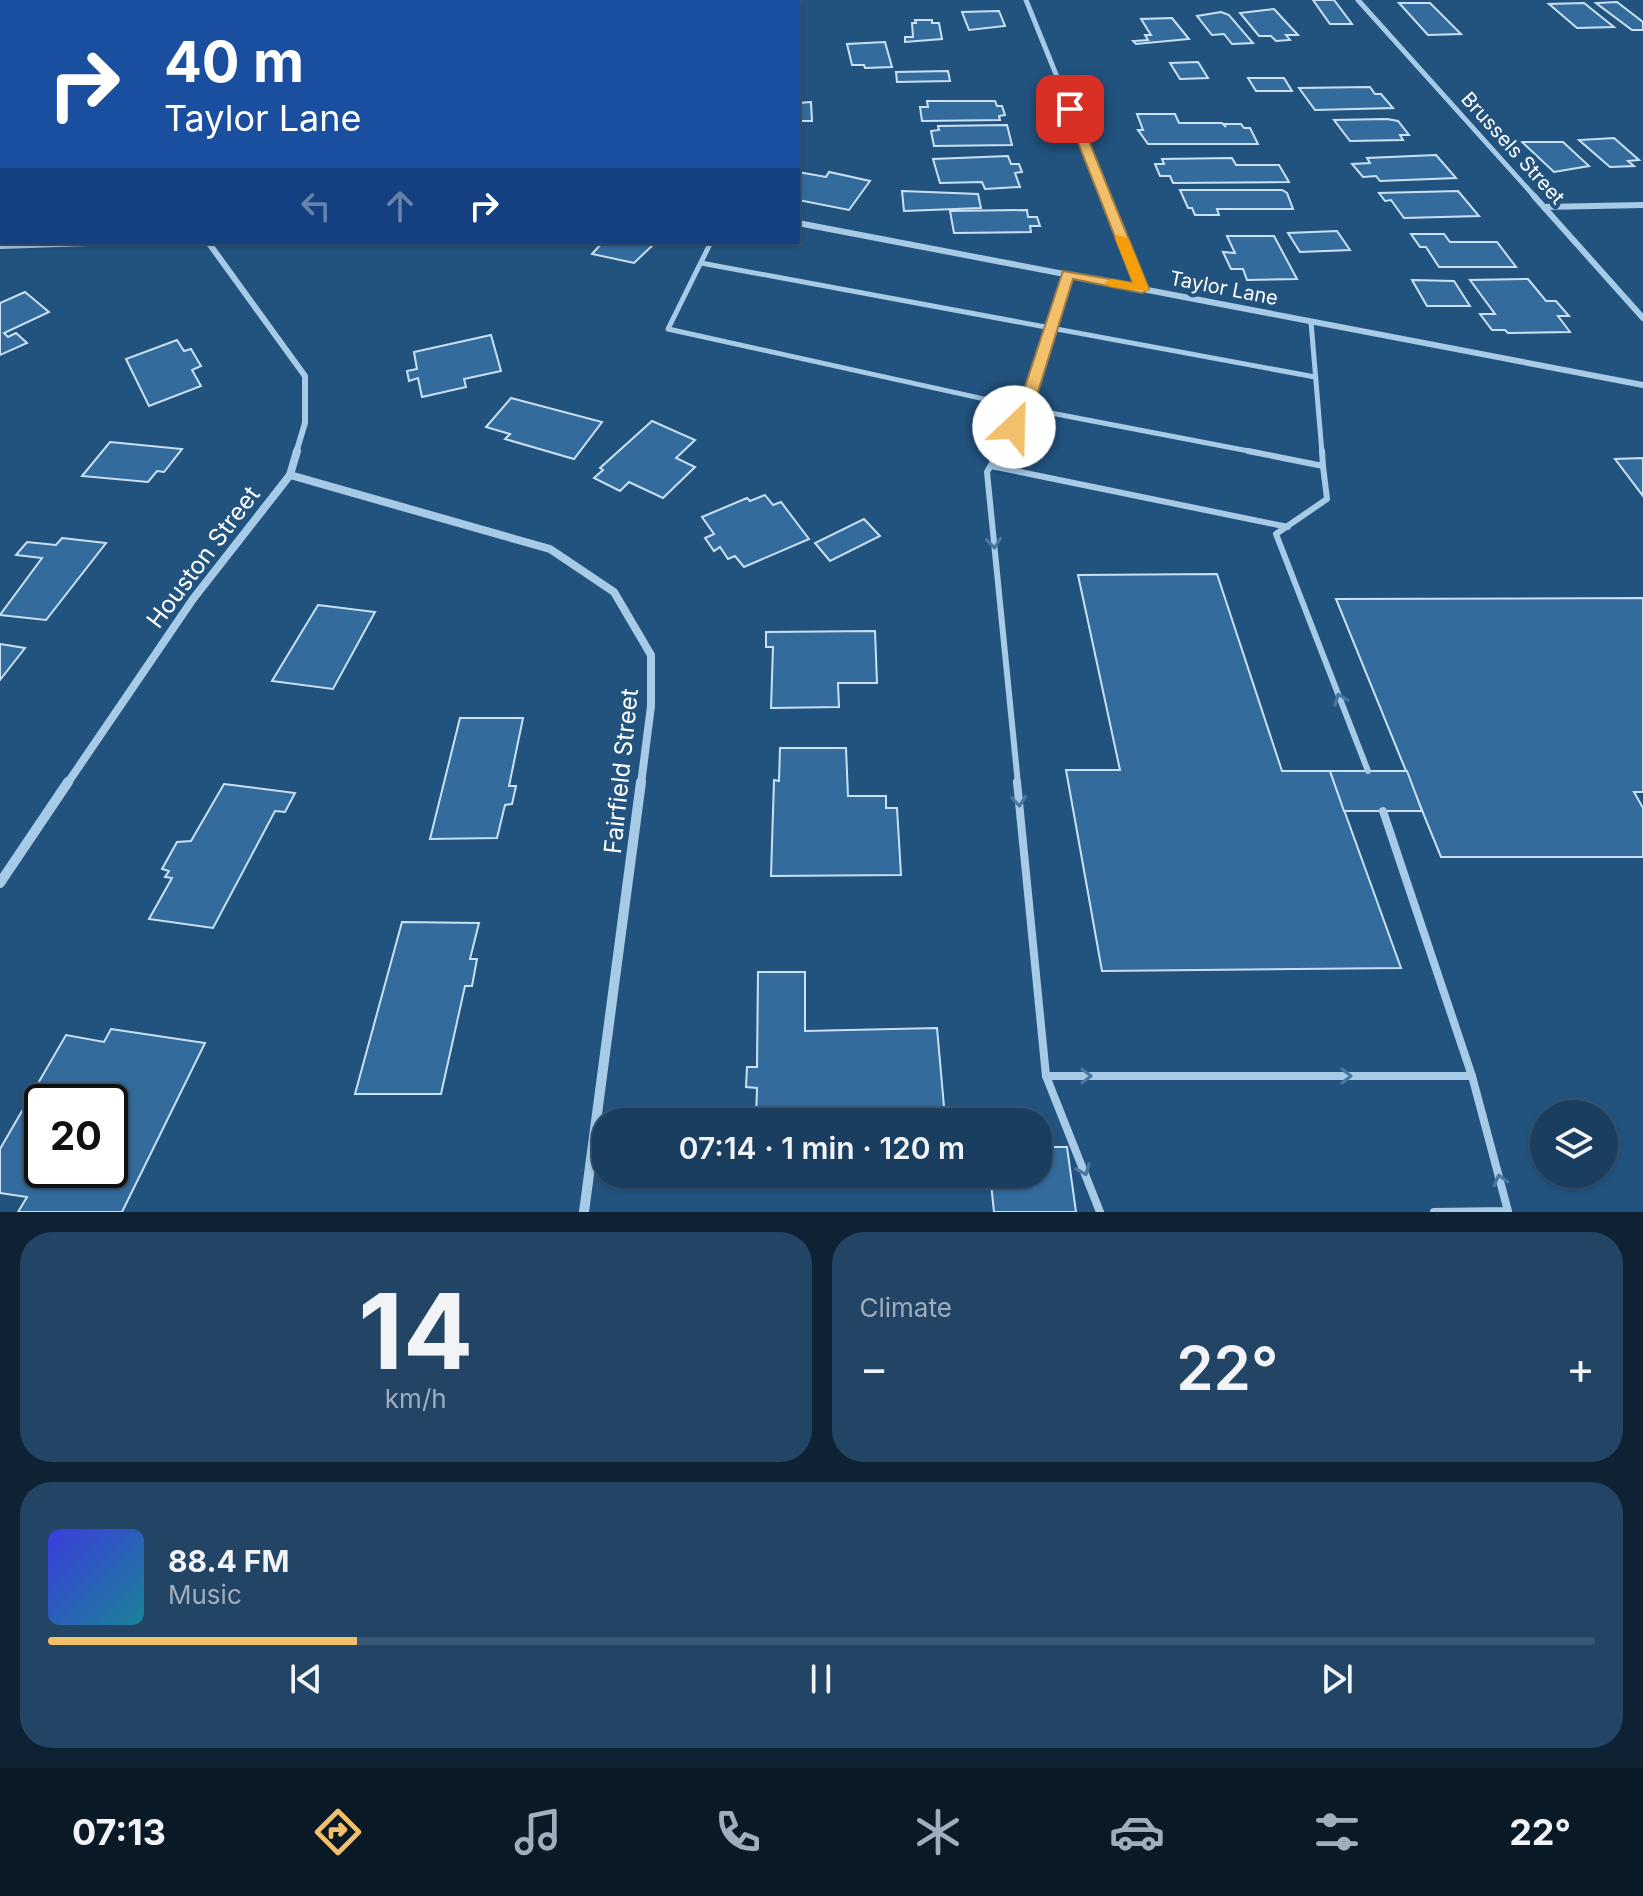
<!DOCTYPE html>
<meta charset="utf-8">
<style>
body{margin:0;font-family:Inter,sans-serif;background:#234565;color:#f1f3f6;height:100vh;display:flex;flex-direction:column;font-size:30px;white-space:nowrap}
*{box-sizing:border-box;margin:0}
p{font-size:26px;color:#9faebd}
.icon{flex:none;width:44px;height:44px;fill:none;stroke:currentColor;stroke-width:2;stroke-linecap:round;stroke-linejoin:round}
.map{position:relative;height:1212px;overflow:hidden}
.panel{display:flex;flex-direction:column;gap:20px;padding:20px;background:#0e2234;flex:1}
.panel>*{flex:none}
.banner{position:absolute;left:0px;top:0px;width:800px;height:244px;box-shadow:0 2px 6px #0004,0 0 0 2px #385774;background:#1a4fa0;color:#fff;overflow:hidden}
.controls{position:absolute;left:1530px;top:1100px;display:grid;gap:16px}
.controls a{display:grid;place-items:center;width:88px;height:88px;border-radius:50%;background:#1a3e5f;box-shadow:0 2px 6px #0004,0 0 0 2px #385774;font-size:40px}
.speed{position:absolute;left:24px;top:1084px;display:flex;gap:16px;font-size:40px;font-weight:700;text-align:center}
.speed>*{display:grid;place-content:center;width:104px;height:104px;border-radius:50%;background:#1a3e5f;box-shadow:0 2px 6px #0004,0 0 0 2px #385774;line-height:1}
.speed .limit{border:4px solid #111;border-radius:12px;background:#fff;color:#111}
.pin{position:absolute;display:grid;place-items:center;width:68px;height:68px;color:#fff;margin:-34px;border-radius:16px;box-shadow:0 4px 12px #0006}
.me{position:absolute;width:88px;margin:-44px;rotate:24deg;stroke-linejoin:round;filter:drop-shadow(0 0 6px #0008)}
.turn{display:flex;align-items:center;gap:28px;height:168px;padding:0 32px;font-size:36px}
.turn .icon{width:104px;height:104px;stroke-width:2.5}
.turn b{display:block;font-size:56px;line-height:68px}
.lanes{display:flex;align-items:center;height:76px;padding:0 32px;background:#0003;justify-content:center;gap:40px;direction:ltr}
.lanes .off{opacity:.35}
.big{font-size:60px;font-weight:600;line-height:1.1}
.panel .widget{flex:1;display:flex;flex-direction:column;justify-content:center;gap:12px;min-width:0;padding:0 28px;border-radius:32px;background:#234565}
.panel .dial{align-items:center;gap:0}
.dial b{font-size:104px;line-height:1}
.song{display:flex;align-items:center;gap:24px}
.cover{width:96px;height:96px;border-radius:12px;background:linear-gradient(135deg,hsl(240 70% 55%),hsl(190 70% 35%))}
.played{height:8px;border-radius:4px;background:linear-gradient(90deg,#f2bf6a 20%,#385774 20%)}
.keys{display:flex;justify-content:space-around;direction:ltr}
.heat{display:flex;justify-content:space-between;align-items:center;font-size:44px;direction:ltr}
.panel .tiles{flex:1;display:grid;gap:20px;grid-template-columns:1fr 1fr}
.widget:last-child{grid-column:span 2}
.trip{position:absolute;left:592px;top:1108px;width:460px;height:80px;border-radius:32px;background:#1a3e5f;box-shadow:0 2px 6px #0004,0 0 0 2px #385774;font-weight:600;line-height:80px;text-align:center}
.menu{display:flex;height:128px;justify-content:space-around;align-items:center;background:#0a1926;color:#9faebd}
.menu .icon{width:56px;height:56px}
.menu .selected{color:#f2bf6a}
.menu b{font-size:36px;color:#f1f3f6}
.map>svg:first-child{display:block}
.building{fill:#326b9c;stroke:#cbe2f5;stroke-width:2;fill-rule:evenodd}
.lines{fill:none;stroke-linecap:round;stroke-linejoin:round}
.lane-far2{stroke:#a7cae7;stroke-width:5}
.lane-far1{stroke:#a7cae7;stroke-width:6}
.lane{stroke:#a7cae7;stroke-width:8}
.street-far3{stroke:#a7cae7;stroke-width:5}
.street-far2{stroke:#a7cae7;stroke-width:6}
.street-far1{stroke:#a7cae7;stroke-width:8}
.street{stroke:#a7cae7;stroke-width:10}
.oneway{stroke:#4a779e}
.route{fill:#f2bf6a;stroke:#9d7c45;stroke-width:2}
.slow{fill:#f59e0b}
.labels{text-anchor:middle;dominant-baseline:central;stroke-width:8;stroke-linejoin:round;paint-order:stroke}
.far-street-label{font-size:20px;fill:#fff;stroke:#22537f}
.street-label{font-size:24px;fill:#fff;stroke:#22537f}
</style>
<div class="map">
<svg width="1643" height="1212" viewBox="0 0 1643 1212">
<rect width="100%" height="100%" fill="#22537f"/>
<!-- building -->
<g class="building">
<polygon points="1313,0 1334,0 1352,24 1330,24"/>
<polygon points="1617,2 1643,22 1643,30 1632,30 1596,3"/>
<polygon points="1399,3 1430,3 1461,34 1428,35"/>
<polygon points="1584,3 1614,27 1577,28 1549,4"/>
<polygon points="1274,9 1298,35 1286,35 1290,40 1276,41 1271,36 1259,36 1240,13"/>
<polygon points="999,11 1005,26 969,30 962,12"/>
<polygon points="1221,12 1229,15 1253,43 1232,44 1224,34 1212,35 1197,16"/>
<polygon points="1172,18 1189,39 1136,44 1133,41 1148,40 1145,35 1151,35 1141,19"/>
<polygon points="915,20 932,20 932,23 939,23 942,39 905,42 905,37 913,37 912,23 916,23"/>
<polygon points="885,42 892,67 865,68 864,65 852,65 847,44"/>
<polygon points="1198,62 1208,78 1180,79 1170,63"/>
<polygon points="948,71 950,81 897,82 896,72"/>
<polygon points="1248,78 1284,78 1292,91 1256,91"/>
<polygon points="1370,87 1375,94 1381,94 1393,108 1315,110 1299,88"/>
<polygon points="927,101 995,101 997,106 1002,106 1005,115 999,116 1000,120 922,121 920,107 928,107"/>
<polygon points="811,102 812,121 798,121 798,103"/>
<polygon points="1137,114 1175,114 1179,123 1222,123 1226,127 1224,124 1241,124 1244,128 1250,128 1258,144 1148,144 1138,130 1143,130"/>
<polygon points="1387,119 1398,121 1409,135 1400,135 1403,140 1350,141 1334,120"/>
<polygon points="1007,125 1012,145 934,146 931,131 939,130 938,126"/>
<polygon points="1614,138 1639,160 1628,161 1634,166 1610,167 1579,140"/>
<polygon points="1522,142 1563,142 1589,166 1554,172"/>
<polygon points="1436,155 1456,178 1380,181 1376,176 1363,177 1352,164 1370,163 1367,158"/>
<polygon points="1008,156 1011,164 1019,164 1022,172 1015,173 1020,187 985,189 982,182 940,183 933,159"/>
<polygon points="1232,158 1236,165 1279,165 1289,182 1173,183 1170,176 1160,176 1155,164 1164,164 1162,159"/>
<polygon points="798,172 826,177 829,172 870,181 849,210 798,200"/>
<polygon points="1180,190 1282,190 1287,193 1293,209 1217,209 1219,215 1195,215 1192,208 1188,208"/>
<polygon points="902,191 978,194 981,208 904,211"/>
<polygon points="1458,191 1479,216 1404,218 1391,200 1385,201 1379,193"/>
<polygon points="1027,210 1028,217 1037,217 1040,226 1030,226 1031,232 954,233 950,211"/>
<polygon points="1337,231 1350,250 1300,252 1288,233"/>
<polygon points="1411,234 1444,234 1450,242 1497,242 1516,267 1439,267 1426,247 1420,247"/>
<polygon points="1227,236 1274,236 1297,279 1247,280 1243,269 1231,269 1223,252 1235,253"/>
<polygon points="603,242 656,242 634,263 592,254"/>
<polygon points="1528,279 1546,301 1556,301 1569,316 1558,316 1570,332 1508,333 1505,330 1492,330 1480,314 1495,314 1470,280"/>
<polygon points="1412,280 1454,281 1470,306 1427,306"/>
<polygon points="25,292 49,312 4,333 8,337 16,333 27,343 0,355 0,303"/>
<polygon points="491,335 501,371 464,379 466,387 422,397 418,378 409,381 407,371 417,369 414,352"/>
<polygon points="177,340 184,351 191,349 201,366 192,370 201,386 149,406 126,359"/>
<polygon points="511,398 602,422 574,459 505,439 510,434 486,427"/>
<polygon points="652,421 695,440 676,458 695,467 663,498 629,482 620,491 594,478 603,470 600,468"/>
<polygon points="110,442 182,449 164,472 157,471 148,482 82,476"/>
<polygon points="1643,458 1643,496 1615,459"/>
<polygon points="765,495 773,505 781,502 809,539 744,567 735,556 728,559 720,547 714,551 705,538 714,534 702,517 747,498 750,501"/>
<polygon points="864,519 880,536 830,561 815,543"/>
<polygon points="62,538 106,543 46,620 0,615 42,558 16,555 27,542 56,545"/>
<polygon points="1217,574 1282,771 1330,771 1401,968 1102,971 1066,770 1120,770 1078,575"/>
<polygon points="1643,598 1643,792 1634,792 1643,808 1643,857 1441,857 1336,599"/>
<polygon points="318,605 375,612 333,689 272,681"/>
<polygon points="875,631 877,683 838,683 839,707 771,708 773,647 766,647 766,632"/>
<polygon points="0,644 25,648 0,680"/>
<polygon points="460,718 523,718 509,786 516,786 512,804 505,805 497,838 430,839"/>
<polygon points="780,748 846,748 848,796 886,796 886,808 897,808 901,875 771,876 774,780 779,781"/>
<polygon points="1330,771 1407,771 1422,811 1344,811"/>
<polygon points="224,784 295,793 285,812 275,811 213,928 149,919 172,878 165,877 169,871 162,869 177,842 191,841"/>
<polygon points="402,922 479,923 470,959 477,959 472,986 465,986 441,1094 355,1094"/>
<polygon points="758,972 805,972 805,1031 937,1028 945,1118 921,1118 922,1122 841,1122 841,1116 756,1118 757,1088 746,1087 747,1067 757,1067"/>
<path d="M111 1029 205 1043 122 1212H18L27 1197 0 1193V1149L66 1035 104 1042ZM42 1102H110V1170H42Z"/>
<polygon points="1038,1147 1067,1147 1076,1212 994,1212 990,1174 1038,1174"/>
</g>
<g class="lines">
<!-- lane-far2 -->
<g class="lane-far2">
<polyline points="711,242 668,329 1025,408 1259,453"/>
<polyline points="701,263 1315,377"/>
<polyline points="1311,322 1322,453"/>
<polyline points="998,453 1025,408 1067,274"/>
</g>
<!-- lane-far1 -->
<g class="lane-far1">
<polyline points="999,451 987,472 1018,784"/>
<polyline points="1248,451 1323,466 1322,451"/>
<polyline points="991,466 1288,527"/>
<polyline points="1323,466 1327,499 1276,534 1368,771"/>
</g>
<!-- lane -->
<g class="lane">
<polyline points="1017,782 1046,1076 1472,1076 1383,811"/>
<polyline points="1046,1076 1100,1212"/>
<polyline points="1434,1212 1508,1211 1472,1076"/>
</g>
<!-- street-far3 -->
<g class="street-far3">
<polyline points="1026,0 1106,198"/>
<polyline points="1358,0 1536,198"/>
</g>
<!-- street-far2 -->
<g class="street-far2">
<polyline points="1105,196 1142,289"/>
<polyline points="1534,196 1643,318"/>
<polyline points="1544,207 1643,205"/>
<polyline points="798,223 1643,385"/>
<polyline points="208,242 305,376 305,423 296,453"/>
<polyline points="0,246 118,242"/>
</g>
<!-- street-far1 -->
<g class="street-far1">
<polyline points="290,475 550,549 614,592 651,655 651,706 641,784"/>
<polyline points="67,784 193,599 290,475 297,451"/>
</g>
<!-- street -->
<g class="street">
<polyline points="0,883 68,782"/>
<polyline points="584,1212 641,782"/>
</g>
</g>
<!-- one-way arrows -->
<defs><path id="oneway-chevron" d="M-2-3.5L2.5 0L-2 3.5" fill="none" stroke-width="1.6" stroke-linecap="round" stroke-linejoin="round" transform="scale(2)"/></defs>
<g class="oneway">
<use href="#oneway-chevron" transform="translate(994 543) rotate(84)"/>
<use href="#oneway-chevron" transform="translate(1340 699) rotate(-111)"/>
<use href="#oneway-chevron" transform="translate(1019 801) rotate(84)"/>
<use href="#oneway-chevron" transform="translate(1086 1076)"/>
<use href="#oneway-chevron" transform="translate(1346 1076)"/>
<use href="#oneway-chevron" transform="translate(1084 1170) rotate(68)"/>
<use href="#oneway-chevron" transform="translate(1500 1180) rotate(-105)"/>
</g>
<!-- route -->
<polygon class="route" points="1070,106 1076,109 1149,289 1142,293 1073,279 1033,408 1020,431 1014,432 1006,427 1018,408 1063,271 1133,283 1065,109"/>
<!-- slow -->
<polygon class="slow" points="1117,235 1128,238 1149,289 1147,291 1111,287 1104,283 1111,279 1133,283 1115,238"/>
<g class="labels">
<!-- far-street labels -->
<g class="far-street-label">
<text transform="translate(1513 148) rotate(48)">Brussels Street</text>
<text transform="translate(1224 288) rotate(11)">Taylor Lane</text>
</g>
<!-- street labels -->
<g class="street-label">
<text transform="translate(203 557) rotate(-53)">Houston Street</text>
<text transform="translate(621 771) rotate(-84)">Fairfield Street</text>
</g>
</g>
</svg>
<div class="controls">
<a><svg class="icon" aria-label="layers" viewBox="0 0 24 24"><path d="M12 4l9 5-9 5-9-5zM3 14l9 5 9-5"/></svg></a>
</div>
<div class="speed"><div class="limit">20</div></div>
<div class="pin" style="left:1070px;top:109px;background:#d93025"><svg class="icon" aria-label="arrive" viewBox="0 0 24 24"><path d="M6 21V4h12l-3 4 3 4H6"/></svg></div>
<svg class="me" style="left:1014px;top:427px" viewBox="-20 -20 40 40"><circle r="19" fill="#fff"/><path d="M0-13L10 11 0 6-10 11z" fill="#f2bf6a"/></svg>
<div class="trip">07:14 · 1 min · 120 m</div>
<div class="banner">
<div class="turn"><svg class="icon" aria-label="right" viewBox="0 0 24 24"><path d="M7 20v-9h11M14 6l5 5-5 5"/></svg><div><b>40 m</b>Taylor Lane</div></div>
<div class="lanes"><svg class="icon off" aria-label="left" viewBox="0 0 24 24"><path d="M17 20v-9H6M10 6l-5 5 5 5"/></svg><svg class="icon off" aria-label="ahead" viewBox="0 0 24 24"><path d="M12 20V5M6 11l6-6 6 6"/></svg><svg class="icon" aria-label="right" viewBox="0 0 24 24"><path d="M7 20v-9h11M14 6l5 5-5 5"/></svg></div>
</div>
</div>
<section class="panel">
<div class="tiles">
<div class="widget dial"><b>14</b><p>km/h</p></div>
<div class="widget"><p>Climate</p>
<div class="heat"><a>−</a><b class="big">22°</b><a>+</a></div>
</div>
<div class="widget">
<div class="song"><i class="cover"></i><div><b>88.4 FM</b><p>Music</p></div></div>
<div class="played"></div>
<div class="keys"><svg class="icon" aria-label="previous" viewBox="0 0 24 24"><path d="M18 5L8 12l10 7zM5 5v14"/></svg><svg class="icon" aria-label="pause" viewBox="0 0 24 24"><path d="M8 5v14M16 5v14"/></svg><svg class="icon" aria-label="next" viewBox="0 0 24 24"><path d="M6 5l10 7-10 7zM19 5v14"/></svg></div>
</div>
</div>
</section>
<nav class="menu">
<b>07:13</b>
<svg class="icon selected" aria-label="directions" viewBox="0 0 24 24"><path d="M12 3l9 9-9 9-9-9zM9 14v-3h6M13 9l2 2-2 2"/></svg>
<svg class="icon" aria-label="music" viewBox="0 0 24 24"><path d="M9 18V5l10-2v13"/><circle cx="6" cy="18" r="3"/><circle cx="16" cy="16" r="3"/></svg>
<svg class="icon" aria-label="phone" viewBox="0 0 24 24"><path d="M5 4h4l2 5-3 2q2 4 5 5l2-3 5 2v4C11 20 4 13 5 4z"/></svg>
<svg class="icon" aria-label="climate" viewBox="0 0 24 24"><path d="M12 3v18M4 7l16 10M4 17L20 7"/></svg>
<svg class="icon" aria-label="car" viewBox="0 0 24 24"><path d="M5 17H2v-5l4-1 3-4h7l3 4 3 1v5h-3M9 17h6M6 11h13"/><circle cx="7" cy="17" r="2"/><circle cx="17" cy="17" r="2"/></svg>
<svg class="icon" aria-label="filters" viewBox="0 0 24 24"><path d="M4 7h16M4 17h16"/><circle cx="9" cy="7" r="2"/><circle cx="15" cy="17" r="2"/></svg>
<b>22°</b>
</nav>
